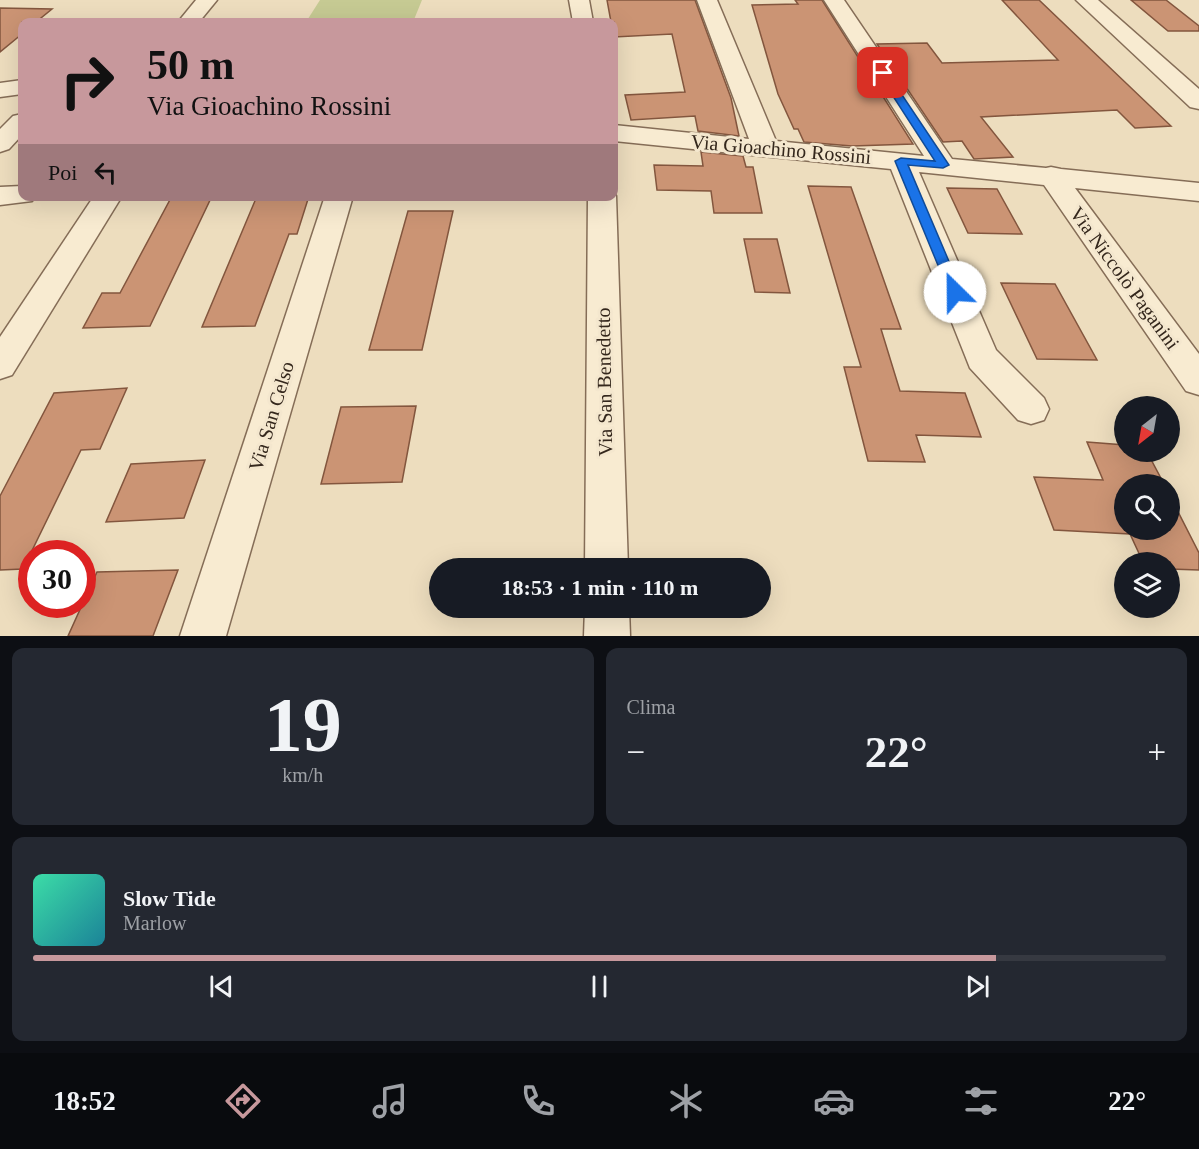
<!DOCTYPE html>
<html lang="it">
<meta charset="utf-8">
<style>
body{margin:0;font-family:Georgia,serif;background:#242831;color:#f1f3f6;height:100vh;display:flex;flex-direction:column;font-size:22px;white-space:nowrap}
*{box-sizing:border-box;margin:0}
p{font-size:20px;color:#9ea1a6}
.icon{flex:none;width:33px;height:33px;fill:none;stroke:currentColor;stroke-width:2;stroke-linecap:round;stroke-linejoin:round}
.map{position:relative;height:636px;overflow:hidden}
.side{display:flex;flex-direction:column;gap:12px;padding:12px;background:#0d0f14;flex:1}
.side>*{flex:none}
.top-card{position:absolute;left:18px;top:18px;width:600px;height:183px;border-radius:12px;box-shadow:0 6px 24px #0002;background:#c7989c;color:#111;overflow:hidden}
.needle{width:39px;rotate:211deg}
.tools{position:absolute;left:1114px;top:396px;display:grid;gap:12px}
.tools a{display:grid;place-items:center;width:66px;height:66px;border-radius:50%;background:#171b24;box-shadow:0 6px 24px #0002;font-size:30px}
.speed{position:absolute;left:18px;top:540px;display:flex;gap:12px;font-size:30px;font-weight:700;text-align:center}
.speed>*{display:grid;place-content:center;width:78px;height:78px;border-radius:50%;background:#171b24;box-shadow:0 6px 24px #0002;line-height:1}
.speed .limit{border:9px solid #d22;background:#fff;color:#111}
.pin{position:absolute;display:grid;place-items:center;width:51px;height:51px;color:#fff;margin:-26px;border-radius:12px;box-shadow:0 3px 9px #0006}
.me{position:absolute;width:66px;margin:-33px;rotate:337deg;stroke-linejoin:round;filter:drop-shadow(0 0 4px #0008)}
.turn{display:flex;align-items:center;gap:21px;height:126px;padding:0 30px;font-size:27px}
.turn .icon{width:78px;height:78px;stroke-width:2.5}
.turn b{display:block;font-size:42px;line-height:51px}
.then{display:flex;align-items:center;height:57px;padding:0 30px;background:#0003;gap:12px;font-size:22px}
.big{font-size:45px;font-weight:700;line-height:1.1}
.side .card{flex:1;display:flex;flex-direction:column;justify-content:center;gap:9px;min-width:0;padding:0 21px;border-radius:12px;background:#242831}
.side .dial{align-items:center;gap:0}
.dial b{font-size:78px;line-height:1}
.song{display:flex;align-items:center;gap:18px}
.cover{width:72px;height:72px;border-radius:9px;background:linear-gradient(135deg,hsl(160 70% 55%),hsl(190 70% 35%))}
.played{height:6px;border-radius:3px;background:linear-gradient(90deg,#c7989c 85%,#363941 85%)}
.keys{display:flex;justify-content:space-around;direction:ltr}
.heat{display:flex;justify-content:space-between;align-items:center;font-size:33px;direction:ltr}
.side .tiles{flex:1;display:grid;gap:12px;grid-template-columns:1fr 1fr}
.card:last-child{grid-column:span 2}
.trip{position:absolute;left:429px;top:558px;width:342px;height:60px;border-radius:30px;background:#171b24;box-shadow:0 6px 24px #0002;font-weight:700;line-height:60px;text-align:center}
.menu{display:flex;height:96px;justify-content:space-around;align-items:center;background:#090b0e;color:#9ea1a6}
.menu .icon{width:42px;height:42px}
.menu .active{color:#c7989c}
.menu b{font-size:27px;color:#f1f3f6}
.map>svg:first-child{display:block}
.green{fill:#c6ca93}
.building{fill:#cb9474;stroke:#83563e;stroke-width:1.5}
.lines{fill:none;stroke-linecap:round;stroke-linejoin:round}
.minor-casing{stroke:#856d57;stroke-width:3}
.minor{fill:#f8ebd1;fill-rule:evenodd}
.route{fill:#1a73e8;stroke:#114b97;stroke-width:1.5}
.labels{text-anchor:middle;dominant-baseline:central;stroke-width:6;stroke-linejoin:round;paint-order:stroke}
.street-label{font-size:20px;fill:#34271c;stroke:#f4e7ce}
</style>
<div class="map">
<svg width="1199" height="636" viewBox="0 0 1199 636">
<rect width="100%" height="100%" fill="#edddbe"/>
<!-- green -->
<polygon class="green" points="320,0 422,0 413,22 306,22"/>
<!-- building -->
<g class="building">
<polygon points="607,0 695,0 731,98 739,136 698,131 695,116 631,120 625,95 685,92 672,34 614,37 614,22 611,22"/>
<polygon points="795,0 822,0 913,144 852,146 804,142 798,129 794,129 778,94 752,5 798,4"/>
<polygon points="1002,0 1039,0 1171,126 1135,128 1117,110 981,117 1013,157 974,159 962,141 943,142 877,44 927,43 942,63 1058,60"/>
<polygon points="1131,0 1166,0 1199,26 1199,31 1168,31"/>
<polygon points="0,8 52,9 36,22 22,22 22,34 0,52"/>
<polygon points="701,152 743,156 746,167 753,167 762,213 714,213 711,191 657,190 654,165 703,166"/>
<polygon points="808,186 851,187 901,329 881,329 900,391 965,393 981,437 916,435 925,462 868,461 844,367 861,367"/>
<polygon points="947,188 997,189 1022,234 968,233"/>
<polygon points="172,196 212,196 150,326 83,328 102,293 120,293"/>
<polygon points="257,196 309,196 297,234 289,234 255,326 202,327"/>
<polygon points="408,211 453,211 422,350 369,350"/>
<polygon points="744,239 777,239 790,293 755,292"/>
<polygon points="1001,283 1055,284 1097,360 1037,359"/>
<polygon points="127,388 100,449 81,450 23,569 0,570 0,496 54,393"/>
<polygon points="416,406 402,482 321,484 341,407"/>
<polygon points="1087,442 1125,445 1125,452 1147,452 1164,484 1125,484 1125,530 1170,530 1170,496 1199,553 1199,570 1170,569 1170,562 1143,562 1130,534 1054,530 1034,477 1103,480"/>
<polygon points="205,460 184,518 106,522 131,464"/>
<polygon points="178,570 153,636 68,636 97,572"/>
</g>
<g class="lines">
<!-- minor casing -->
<g class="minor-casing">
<g id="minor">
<polygon points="196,0 217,0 199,22 178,22"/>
<polygon points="569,0 589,0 593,22 573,22"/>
<polygon points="697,0 717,0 776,141 924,156 824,0 844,0 952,159 1046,168 1051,167 1061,169 1199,183 1199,201 1075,188 1199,354 1199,395 1186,391 1044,185 919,172 996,350 1044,398 1049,409 1044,420 1031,424 1018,420 970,368 891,169 614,141 614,125 749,139"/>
<polygon points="1076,0 1098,0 1199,89 1199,109 1190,107"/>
<polygon points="22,80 22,94 0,97 0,83"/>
<polygon points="22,114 22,135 9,149 0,152 0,129 13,116"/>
<polygon points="22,186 22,196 35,196 32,201 0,205 0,187"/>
<polygon points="614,192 616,196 628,568 585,568 588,196 614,196"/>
<polygon points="94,196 122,196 12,375 0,379 0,337"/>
<polygon points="325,196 353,196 226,636 180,636"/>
<polygon points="585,608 629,608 630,636 584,636"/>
</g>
</g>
<!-- minor -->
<use href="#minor" class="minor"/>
</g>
<!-- route -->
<polygon class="route" points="879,71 886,71 949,165 943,168 908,165 962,292 960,295 955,297 949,292 895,161 901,158 935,161 878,73"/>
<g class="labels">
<!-- street labels -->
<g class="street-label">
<text transform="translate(781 149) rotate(5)">Via Gioachino Rossini</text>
<text transform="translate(1125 278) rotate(54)">Via Niccolò Paganini</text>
<text transform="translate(604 382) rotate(-91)">Via San Benedetto</text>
<text transform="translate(271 416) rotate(-73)">Via San Celso</text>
</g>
</g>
</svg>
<div class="tools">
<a><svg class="needle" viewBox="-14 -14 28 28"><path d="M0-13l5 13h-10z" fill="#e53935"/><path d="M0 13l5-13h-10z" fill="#9ea1a6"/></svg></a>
<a><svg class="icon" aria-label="search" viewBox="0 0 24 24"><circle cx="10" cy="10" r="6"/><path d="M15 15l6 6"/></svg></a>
<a><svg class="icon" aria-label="layers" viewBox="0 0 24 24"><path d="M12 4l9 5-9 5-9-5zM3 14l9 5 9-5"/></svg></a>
</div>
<div class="speed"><div class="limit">30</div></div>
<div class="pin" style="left:883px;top:73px;background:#d93025"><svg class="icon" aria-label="arrive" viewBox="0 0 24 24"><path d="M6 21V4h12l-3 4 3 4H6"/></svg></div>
<svg class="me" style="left:955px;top:292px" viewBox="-20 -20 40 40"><circle r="19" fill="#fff"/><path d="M0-13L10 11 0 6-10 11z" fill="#1a73e8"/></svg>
<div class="trip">18:53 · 1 min · 110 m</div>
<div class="top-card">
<div class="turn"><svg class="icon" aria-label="right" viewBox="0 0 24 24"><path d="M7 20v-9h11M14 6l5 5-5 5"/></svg><div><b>50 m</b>Via Gioachino Rossini</div></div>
<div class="then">Poi<svg class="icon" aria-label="left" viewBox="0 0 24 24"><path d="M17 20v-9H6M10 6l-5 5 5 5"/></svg></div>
</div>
</div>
<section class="side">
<div class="tiles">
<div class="card dial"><b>19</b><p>km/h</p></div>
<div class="card"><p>Clima</p>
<div class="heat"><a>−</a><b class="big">22°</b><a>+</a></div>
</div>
<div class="card">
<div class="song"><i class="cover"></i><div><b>Slow Tide</b><p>Marlow</p></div></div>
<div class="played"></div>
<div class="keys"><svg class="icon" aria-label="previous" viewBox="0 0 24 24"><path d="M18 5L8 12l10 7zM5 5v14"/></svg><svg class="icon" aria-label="pause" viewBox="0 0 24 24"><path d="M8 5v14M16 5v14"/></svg><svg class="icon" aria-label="next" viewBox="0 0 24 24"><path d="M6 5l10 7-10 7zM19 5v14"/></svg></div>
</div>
</div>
</section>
<nav class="menu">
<b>18:52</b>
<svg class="icon active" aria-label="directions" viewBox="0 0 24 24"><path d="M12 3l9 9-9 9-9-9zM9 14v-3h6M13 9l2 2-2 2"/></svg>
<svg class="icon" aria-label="music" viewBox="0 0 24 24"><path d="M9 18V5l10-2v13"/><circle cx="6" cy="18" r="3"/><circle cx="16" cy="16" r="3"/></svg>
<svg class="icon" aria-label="phone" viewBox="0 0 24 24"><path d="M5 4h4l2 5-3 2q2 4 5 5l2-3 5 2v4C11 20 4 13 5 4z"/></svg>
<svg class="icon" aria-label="climate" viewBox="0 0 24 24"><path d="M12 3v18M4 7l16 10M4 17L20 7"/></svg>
<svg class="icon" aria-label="car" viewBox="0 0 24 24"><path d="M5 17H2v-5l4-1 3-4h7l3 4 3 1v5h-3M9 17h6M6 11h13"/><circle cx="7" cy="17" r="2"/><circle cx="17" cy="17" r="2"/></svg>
<svg class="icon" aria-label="filters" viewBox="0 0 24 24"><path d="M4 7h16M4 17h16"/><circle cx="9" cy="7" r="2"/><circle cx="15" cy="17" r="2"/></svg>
<b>22°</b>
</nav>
